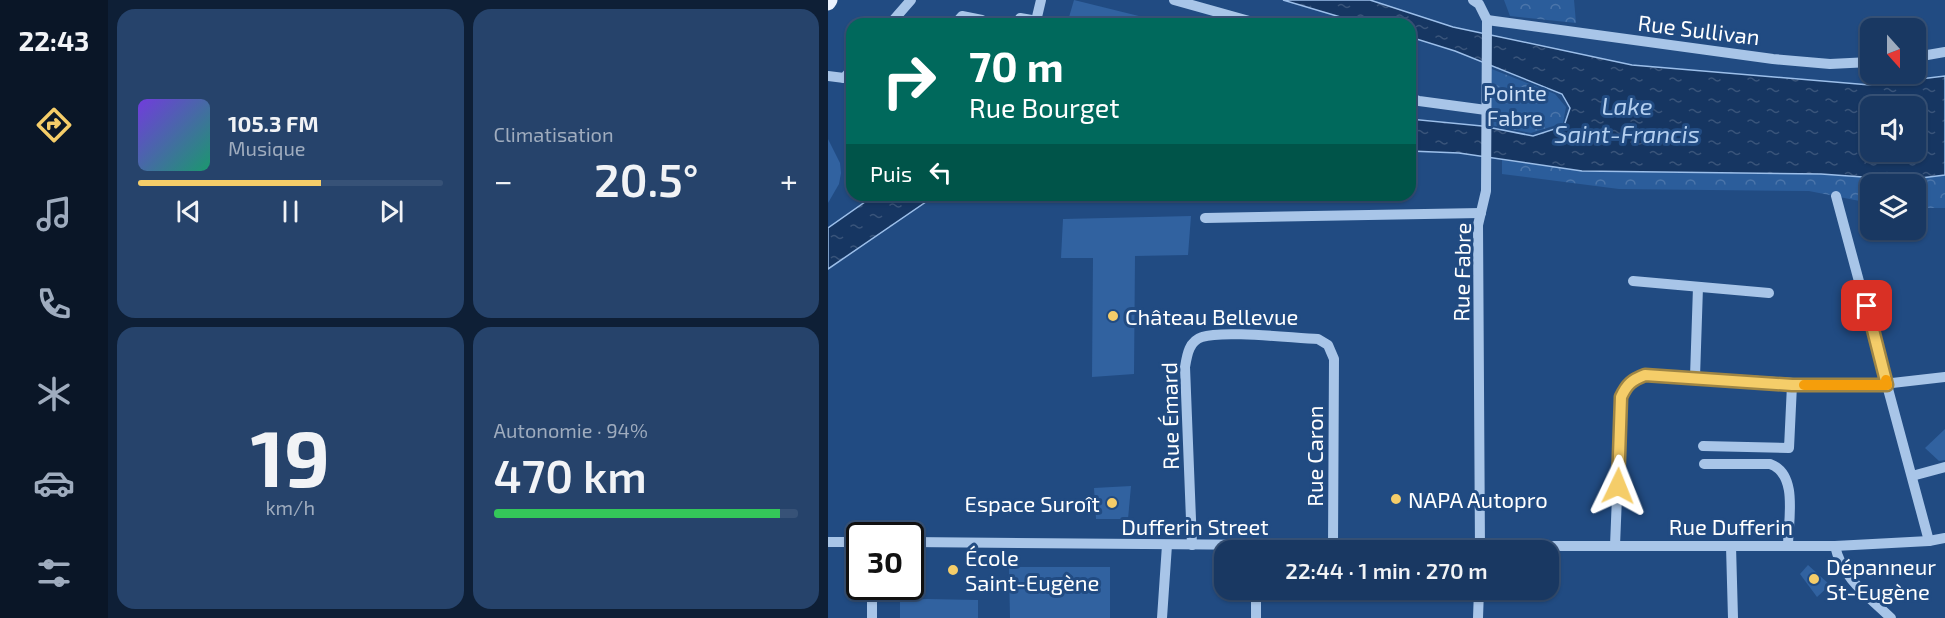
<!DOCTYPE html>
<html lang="fr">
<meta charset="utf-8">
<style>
body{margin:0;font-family:"Exo 2",sans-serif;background:#26436b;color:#f1f3f6;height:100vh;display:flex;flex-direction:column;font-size:22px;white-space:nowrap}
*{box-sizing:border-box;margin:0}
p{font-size:20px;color:#9facbe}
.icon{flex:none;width:33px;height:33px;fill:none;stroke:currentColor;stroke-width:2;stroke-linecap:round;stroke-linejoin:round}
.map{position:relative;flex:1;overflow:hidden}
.drawer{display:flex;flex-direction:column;gap:9px;padding:9px;background:#0e1f36;width:720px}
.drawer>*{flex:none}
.top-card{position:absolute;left:18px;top:18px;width:570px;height:183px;border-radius:18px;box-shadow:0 2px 4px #0004,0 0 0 2px #375277;background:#00695c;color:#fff;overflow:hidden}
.needle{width:39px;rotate:159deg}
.fabs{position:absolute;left:1032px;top:18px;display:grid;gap:12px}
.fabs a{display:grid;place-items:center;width:66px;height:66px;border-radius:12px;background:#193862;box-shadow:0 2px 4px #0004,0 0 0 2px #375277;font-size:30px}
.speed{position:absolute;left:18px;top:522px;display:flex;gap:12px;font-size:30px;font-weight:700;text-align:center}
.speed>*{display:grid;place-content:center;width:78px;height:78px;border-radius:50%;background:#193862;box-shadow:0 2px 4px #0004,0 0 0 2px #375277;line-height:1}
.speed .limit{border:3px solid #111;border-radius:9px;background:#fff;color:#111}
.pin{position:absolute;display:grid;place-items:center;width:51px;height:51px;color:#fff;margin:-26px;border-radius:12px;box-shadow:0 3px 9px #0006}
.me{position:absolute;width:66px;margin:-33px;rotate:2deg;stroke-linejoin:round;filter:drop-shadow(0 0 4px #0008)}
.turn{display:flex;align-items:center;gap:21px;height:126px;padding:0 24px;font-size:27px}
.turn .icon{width:78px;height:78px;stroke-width:2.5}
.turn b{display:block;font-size:42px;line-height:51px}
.then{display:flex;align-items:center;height:57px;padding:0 24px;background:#0003;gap:12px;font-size:22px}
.big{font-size:45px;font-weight:600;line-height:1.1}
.drawer .widget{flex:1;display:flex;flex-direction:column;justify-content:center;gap:9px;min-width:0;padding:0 21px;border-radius:18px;background:#26436b}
.drawer .dial{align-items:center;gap:0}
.dial b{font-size:78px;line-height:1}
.song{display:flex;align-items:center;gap:18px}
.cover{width:72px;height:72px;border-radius:9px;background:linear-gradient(135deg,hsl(260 70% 55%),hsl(160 70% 35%))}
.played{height:6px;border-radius:3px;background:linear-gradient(90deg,#f5cd69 60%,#375277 60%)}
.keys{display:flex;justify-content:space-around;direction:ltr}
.heat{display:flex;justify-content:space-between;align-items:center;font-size:33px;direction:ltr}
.charge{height:9px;border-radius:4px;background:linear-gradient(90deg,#34c759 94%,#375277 0)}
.drawer .tiles{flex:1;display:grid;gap:9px;grid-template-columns:repeat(2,1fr)}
.trip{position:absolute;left:386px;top:540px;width:345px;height:60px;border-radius:18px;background:#193862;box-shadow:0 2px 4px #0004,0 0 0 2px #375277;font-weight:600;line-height:60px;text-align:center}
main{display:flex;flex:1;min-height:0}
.tabs{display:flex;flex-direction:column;width:108px;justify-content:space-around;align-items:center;background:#0a1627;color:#9facbe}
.tabs .icon{width:42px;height:42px}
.tabs .selected{color:#f5cd69}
.tabs b{font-size:27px;color:#f1f3f6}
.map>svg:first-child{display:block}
.forest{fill:url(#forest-crowns)}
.water{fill:url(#water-ripples);stroke:#9cbfea;stroke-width:1.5;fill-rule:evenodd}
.building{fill:#3162a0}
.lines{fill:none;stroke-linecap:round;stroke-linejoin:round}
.minor{stroke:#a8c5e8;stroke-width:10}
.major{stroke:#ebf2fe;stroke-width:15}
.route-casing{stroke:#9f8544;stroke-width:15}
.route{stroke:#f5cd69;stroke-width:10}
.slow{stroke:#f59e0b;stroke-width:10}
.poi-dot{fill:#f5cd69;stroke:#214b82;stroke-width:2}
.labels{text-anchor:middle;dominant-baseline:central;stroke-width:6;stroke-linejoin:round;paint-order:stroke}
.street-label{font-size:22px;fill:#fff;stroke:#214b82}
.park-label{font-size:22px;fill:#ccdff6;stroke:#214b82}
.poi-label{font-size:22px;fill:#fff;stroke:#214b82;text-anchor:start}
.water-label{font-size:24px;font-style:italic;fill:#b3cff0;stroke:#214b82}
</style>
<main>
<nav class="tabs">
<b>22:43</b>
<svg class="icon selected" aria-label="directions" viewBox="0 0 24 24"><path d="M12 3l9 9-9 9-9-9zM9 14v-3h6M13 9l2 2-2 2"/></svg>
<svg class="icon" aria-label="music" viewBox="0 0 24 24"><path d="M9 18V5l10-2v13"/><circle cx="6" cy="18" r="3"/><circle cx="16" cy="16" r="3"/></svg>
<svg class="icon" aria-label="phone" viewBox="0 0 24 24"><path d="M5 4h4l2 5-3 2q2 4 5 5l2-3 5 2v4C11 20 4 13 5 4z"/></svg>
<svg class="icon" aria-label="climate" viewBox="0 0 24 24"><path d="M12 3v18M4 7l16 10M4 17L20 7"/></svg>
<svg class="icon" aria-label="car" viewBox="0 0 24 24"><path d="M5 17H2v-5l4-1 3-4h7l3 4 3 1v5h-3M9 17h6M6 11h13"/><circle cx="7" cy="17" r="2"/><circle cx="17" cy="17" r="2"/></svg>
<svg class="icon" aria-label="filters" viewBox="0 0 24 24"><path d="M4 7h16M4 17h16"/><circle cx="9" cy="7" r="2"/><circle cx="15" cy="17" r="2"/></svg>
</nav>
<section class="drawer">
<div class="tiles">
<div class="widget">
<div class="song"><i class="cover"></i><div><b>105.3 FM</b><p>Musique</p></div></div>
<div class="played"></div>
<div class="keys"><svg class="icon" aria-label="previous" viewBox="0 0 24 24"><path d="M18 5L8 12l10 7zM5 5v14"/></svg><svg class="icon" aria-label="pause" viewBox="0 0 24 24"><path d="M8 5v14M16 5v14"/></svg><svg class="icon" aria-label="next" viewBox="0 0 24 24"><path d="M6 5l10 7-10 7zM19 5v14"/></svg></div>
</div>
<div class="widget"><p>Climatisation</p>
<div class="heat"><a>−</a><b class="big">20.5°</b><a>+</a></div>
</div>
<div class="widget dial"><b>19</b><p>km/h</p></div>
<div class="widget"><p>Autonomie · 94%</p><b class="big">470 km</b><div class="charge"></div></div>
</div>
</section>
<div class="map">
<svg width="1117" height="618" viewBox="0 0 1117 618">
<defs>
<pattern id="forest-crowns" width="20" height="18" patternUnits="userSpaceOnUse" patternTransform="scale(1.5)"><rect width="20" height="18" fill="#2b5d9b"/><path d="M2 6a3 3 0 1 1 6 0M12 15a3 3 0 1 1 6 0" fill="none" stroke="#4b75aa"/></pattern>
<pattern id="water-ripples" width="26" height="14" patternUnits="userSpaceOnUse" patternTransform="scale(1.5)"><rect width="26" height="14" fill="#163662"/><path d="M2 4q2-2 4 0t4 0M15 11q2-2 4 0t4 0" fill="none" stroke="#39547a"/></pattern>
</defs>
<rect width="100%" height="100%" fill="#214b82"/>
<!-- forest -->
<g class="forest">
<polygon points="676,0 746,0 748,23 682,16"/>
<polygon points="661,68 727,94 738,107 735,123 703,133 662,125"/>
<polygon points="674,160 754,171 993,174 1077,180 1117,175 1117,208 1088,208 1088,184 1042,184 1042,203 981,191 791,189 674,174"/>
</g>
<!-- water -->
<g class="water">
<path d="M455 0H542L625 27 804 65 1042 85 1117 76V175L1077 180 993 174 754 171 631 153 582 151V119L654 126 705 136 736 126 742 108 734 94 627 51 582 37V24H536ZM1042 106H1088V152H1042Z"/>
<polygon points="47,195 108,195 0,269 0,228"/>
</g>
<!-- building -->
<g class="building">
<polygon points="246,0 331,21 330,24 239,24"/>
<polygon points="0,139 12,163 13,173 11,184 0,203"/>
<polygon points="363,216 360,255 307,256 306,374 264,377 265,258 233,258 235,219"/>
<polygon points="1117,429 1117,460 1111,461 1097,448"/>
<polygon points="303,486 300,519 268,519 266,488"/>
<polygon points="980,565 1002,585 989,597 972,574"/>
<polygon points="181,567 282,567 282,618 182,618"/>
<polygon points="99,599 150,600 150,618 72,618 72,600"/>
</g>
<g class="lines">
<!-- minor -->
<g class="minor">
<polyline points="346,0 432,24"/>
<polyline points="645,0 651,4 659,20 658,191 650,225 652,550"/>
<polyline points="192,18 227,24"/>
<polyline points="659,20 945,59 1002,64 1042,62"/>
<polyline points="208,21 213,0"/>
<polyline points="62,24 83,0"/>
<polyline points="127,24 134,16 154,20 156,24"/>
<polyline points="1088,57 1117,52"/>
<polyline points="582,65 582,70"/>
<polyline points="0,76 24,79"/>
<polyline points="16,78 24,69"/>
<polyline points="582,98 591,101 658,110"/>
<polyline points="1008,196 1101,541"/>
<polyline points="377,218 653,213"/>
<polyline points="805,281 941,293"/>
<polyline points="867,377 870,287"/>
<polyline points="875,446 961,448 964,385"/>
<path d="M876 464H942C971 474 960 521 960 546"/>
<polyline points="1084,476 1117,467"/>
<polyline points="0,542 32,542"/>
<polyline points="82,542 553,546 1007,546 1101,541 1117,538"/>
<path d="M364 545 357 367C359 355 361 341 374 337 395 330 464 338 490 339L500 345 506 359 505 546"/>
<path d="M787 546 793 397C802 377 815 375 835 375L1029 387 1117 377"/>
<polyline points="903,546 905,618"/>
<path d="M1007 546C1014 578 1040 596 1063 618"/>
<polyline points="44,618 44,586"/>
<polyline points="334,618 339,545"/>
<polyline points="428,618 428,590"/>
<polyline points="650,618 651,590"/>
</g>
<!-- major -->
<polyline class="major" points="0,3 2,0"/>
</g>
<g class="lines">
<!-- route casing -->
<g class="route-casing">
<path id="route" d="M790 486 793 397C799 384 804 380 817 375L964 385H1059L1039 306"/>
</g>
<!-- route -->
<use href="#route" class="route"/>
<!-- slow -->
<polyline class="slow" points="976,385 1059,385 1058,380"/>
</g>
<!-- markers -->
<g class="poi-dot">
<circle cx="285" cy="316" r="6"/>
<circle cx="568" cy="499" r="6"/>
<circle cx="284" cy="503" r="6"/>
<circle cx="125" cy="570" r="6"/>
<circle cx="986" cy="579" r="6"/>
</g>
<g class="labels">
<!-- street labels -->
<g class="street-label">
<text transform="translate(871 29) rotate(7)">Rue Sullivan</text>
<text transform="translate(633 272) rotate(-89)">Rue Fabre</text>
<text transform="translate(341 416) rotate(-91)">Rue Émard</text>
<text transform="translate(486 456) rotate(-90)">Rue Caron</text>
<text x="367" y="526">Dufferin Street</text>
<text x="903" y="526">Rue Dufferin</text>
</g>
<!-- park labels -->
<g class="park-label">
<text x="687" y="92">Pointe<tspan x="687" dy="25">Fabre</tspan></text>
</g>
<!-- poi labels -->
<g class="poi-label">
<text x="297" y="316">Château Bellevue</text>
<text x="580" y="499">NAPA Autopro</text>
<text x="272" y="503" text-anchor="end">Espace Suroît</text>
<text x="137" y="557">École<tspan x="137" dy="25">Saint-Eugène</tspan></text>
<text x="998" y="566">Dépanneur<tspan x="998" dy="25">St-Eugène</tspan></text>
</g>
<!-- water labels -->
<g class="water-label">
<text x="799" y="105">Lake<tspan x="799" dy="28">Saint-Francis</tspan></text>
</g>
</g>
</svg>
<div class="fabs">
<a><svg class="needle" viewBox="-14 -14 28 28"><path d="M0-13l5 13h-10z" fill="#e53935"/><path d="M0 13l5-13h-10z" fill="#9facbe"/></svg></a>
<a><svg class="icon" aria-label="sound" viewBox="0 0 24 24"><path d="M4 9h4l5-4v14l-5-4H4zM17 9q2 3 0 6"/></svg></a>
<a><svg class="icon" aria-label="layers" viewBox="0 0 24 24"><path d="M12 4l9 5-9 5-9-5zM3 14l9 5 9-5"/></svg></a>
</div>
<div class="speed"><div class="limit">30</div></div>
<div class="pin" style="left:1039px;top:306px;background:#d93025"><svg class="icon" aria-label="arrive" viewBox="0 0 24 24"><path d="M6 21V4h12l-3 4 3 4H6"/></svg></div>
<svg class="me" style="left:790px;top:486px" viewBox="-20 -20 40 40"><path d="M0-17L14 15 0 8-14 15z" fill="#f5cd69" stroke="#fff" stroke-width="4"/></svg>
<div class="trip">22:44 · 1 min · 270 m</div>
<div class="top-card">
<div class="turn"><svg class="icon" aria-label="right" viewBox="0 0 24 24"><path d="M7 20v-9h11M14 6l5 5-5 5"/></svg><div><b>70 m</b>Rue Bourget</div></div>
<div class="then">Puis<svg class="icon" aria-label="left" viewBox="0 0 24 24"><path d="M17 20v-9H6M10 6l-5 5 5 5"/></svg></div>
</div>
</div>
</main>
